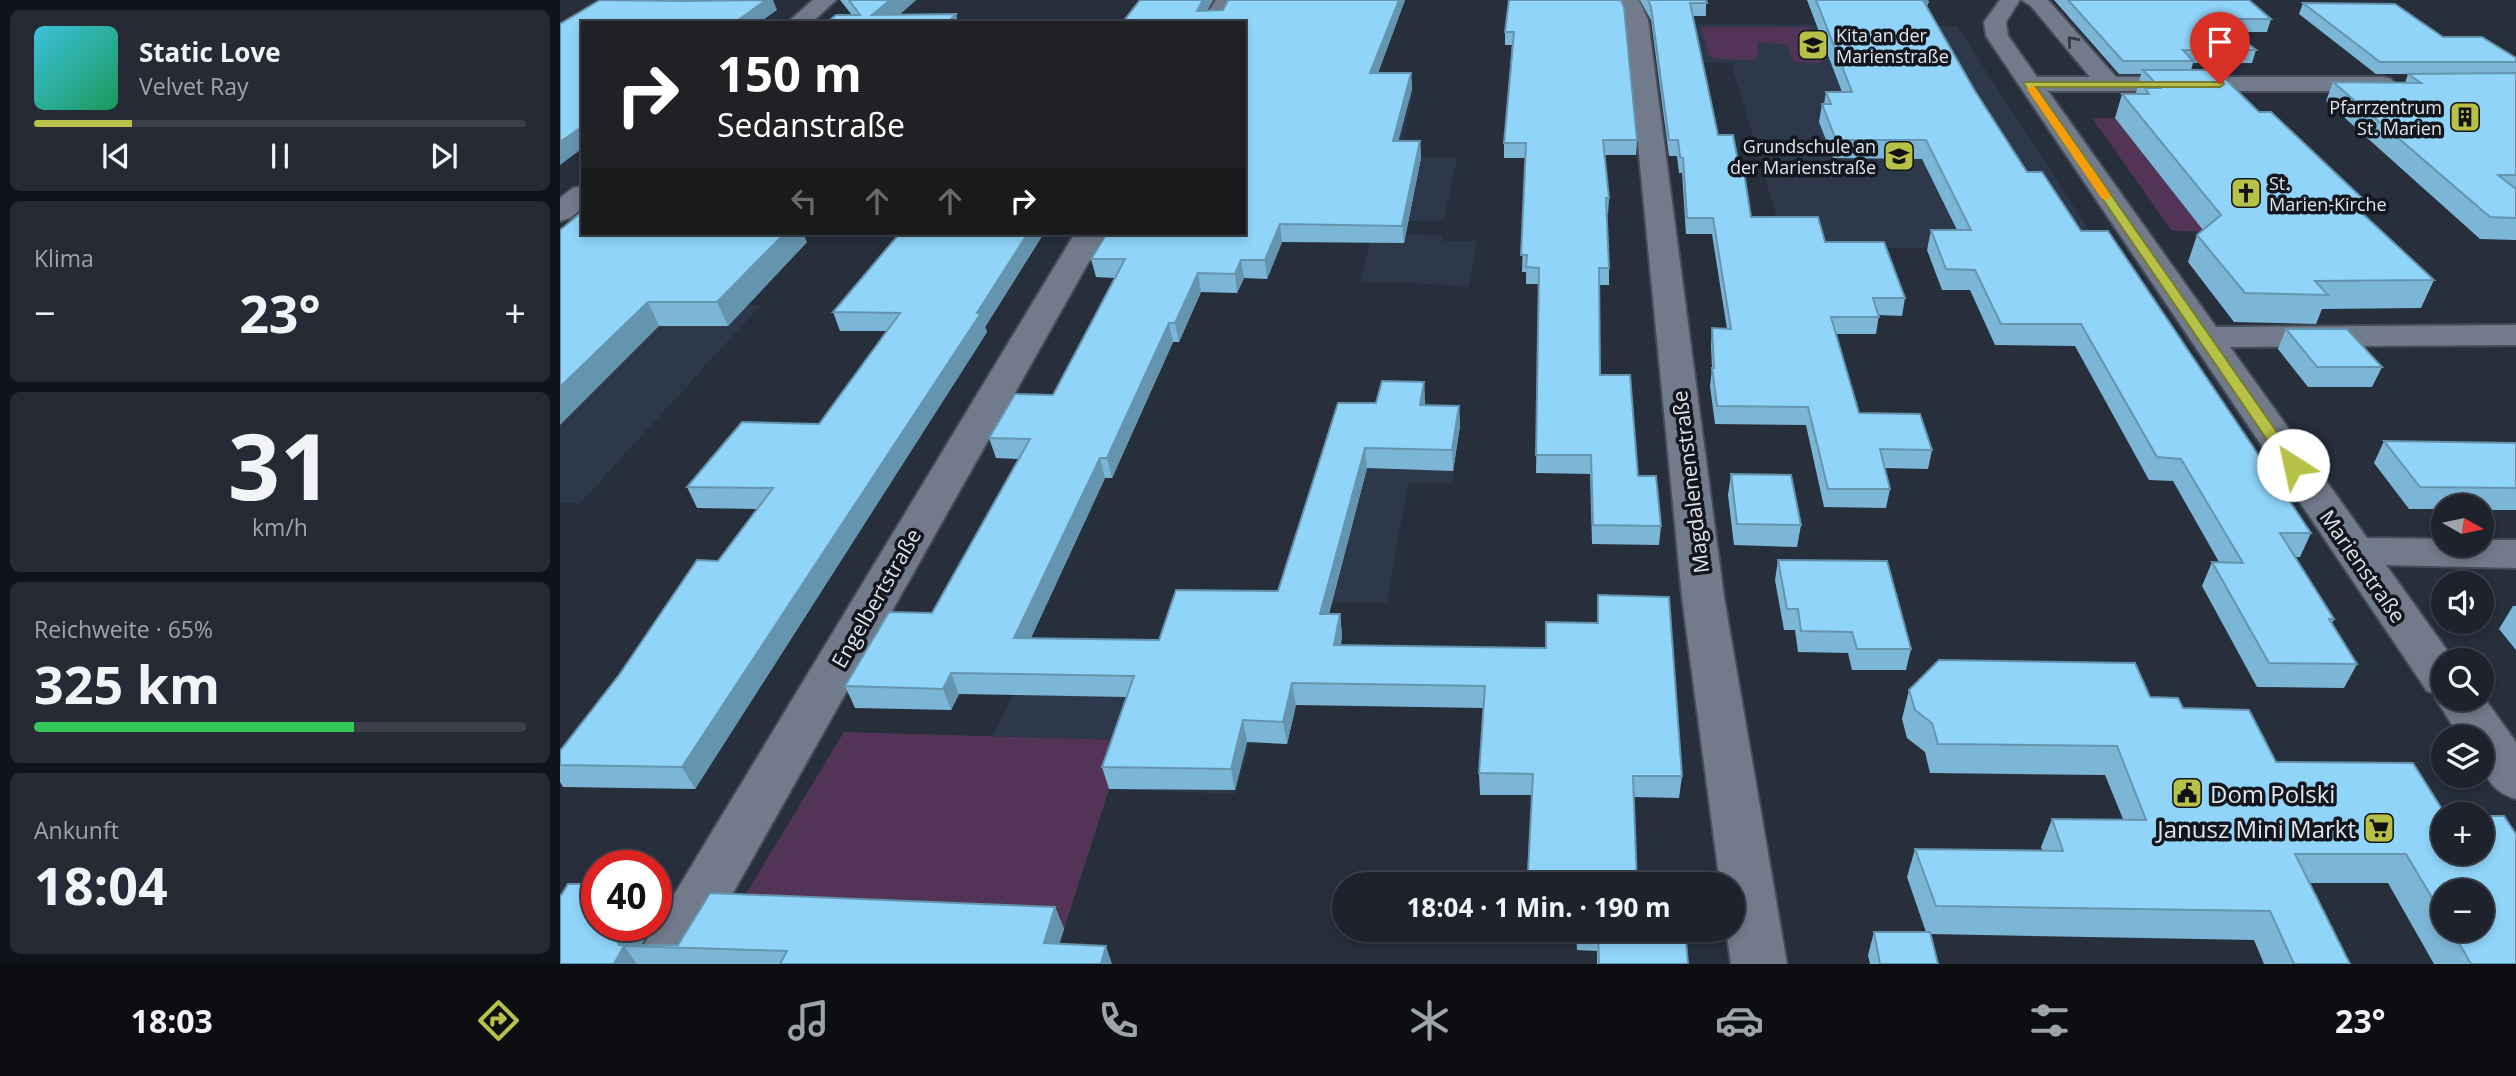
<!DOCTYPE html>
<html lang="de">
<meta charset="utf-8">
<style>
body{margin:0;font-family:"Open Sans",sans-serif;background:#252a35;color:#f1f3f6;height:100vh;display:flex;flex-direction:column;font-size:26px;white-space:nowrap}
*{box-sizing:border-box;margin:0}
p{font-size:23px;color:#a0a4aa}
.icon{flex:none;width:38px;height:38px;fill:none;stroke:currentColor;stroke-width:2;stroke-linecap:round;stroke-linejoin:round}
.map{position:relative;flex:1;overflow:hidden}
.panel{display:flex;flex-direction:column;gap:10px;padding:10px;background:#101319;width:560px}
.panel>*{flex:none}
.top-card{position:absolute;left:21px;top:21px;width:665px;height:214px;border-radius:0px;box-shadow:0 4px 10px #0003,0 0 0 2px #3b3f49;background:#202124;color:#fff;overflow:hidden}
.needle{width:46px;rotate:99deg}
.controls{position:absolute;left:1871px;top:494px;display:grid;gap:14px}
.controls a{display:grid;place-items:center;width:63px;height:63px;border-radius:50%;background:#1d222d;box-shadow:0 4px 10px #0003,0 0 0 2px #3b3f49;font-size:35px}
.speed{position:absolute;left:21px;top:850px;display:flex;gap:14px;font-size:35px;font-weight:700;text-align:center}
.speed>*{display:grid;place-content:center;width:91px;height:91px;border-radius:50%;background:#1d222d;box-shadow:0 4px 10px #0003,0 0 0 2px #3b3f49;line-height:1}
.speed .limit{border:10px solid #d22;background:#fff;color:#111}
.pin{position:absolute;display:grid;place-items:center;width:60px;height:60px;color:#fff;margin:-72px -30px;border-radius:50% 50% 50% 0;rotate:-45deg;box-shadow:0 0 7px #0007}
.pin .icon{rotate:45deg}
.me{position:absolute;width:77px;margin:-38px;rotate:325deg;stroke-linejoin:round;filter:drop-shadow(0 0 5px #0008)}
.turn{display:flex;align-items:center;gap:24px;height:147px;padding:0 21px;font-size:32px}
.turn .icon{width:91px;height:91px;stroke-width:2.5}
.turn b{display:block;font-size:49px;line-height:60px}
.lanes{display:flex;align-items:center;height:66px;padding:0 21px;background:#0003;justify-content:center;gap:35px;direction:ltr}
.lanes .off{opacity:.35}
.big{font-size:52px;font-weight:700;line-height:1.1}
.panel .widget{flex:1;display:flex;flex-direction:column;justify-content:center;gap:10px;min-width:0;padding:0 24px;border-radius:10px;background:#252a35}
.panel .dial{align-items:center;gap:0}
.dial b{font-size:91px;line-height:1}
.song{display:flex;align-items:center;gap:21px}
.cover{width:84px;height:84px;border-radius:10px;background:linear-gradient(135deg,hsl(190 70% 55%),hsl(150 70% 35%))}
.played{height:7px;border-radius:4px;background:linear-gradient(90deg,#b7c148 20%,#3b3f49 20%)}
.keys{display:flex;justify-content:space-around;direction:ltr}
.heat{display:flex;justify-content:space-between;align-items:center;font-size:38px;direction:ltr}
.charge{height:10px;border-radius:5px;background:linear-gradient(90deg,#34c759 65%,#3b3f49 0)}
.trip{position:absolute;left:772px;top:872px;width:413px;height:70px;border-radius:35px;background:#1d222d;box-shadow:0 4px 10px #0003,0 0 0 2px #3b3f49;font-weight:700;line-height:70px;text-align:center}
.menu{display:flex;height:112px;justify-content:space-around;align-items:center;background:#0c0e12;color:#a0a4aa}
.menu .icon{width:49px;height:49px}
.menu .current{color:#b7c148}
.menu b{font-size:32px;color:#f1f3f6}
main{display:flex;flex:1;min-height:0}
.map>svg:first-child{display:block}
.built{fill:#2d384b}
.green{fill:#523556}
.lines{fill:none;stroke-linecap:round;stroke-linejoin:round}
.minor-casing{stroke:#464c58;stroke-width:4}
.minor{fill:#727b8b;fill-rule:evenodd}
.wall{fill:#7cb6d6;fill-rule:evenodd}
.shaded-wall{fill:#6594ae}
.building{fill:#90d4f9;stroke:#6594ae;stroke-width:2}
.oneway{stroke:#343944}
.route{fill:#b7c148;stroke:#777d2f;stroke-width:2}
.slow{fill:#f59e0b}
.labels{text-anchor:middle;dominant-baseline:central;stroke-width:7;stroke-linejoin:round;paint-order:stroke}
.far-poi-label{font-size:18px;fill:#e0e5ee;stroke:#13161d;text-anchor:start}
.street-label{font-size:21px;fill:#e0e5ee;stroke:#13161d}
.near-poi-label{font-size:24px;fill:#e0e5ee;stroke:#13161d;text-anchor:start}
</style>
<main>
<section class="panel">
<div class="widget">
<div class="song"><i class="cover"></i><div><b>Static Love</b><p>Velvet Ray</p></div></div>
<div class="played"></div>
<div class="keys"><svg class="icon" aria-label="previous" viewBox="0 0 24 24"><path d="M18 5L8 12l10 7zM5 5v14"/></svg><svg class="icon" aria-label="pause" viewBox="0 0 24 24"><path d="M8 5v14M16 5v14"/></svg><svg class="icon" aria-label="next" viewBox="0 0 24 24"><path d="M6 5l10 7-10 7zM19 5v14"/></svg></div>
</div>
<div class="widget"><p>Klima</p>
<div class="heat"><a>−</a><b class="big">23°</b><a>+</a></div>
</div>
<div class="widget dial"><b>31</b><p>km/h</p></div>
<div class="widget"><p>Reichweite · 65%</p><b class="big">325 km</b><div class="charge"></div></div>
<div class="widget"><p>Ankunft</p><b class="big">18:04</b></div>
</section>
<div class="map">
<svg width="1956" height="964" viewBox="0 0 1956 964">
<rect width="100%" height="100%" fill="#272e3c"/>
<!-- built -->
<g class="built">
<polygon points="1094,23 1397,26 1540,247 1226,248 1171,63 1100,62"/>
<polygon points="760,88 854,89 839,156 897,158 884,221 816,221"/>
<polygon points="812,234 883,235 883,241 917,241 909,287 841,282 800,282"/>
<polygon points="104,305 201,305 20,503 0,503 0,381"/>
<polygon points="821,399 870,401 866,421 900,422 892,483 848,483 827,603 725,601 814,421"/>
<polygon points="728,611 675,794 549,789 564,740 432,736 472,657 595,660"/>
</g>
<!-- green -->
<g class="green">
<polygon points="1141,27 1249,27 1262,63 1233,62 1227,45 1197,42 1199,51 1196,60 1157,59 1149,56"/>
<polygon points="1532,118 1555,118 1700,233 1612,231"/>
<polygon points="284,732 565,740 504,929 173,915"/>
</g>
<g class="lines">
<!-- minor casing -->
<g class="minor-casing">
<g id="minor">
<polygon points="253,0 276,0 251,23 227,23"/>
<polygon points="656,0 676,0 663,23 641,23"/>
<polygon points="1059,0 1079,0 1088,20 1164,597 1227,964 1171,964 1166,929 1172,929 1172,884 1160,884 1122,597 1066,20"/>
<path d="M1440 0H1460L1446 22 1448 36 1477 77H1530L1471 6 1462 0H1488L1556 77H1823L1831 79 1835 84 1831 89 1823 91H1488L1656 327 1956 325V345L1670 347 1807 538 1883 539V544H1922V540H1956V568L1826 565 1894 660H1883V698H1922V695L1956 742V799C1923 788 1922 768 1922 737H1900L1875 698 1877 694 1867 691 1426 36 1424 22Z"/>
<polygon points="23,186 23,208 10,218 0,221 0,198 13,188"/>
<polygon points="515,233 545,233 133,964 75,964 83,946"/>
</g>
</g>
<!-- minor -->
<use href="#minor" class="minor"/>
</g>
<!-- wall -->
<g class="wall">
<polygon points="280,0 356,0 340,14 292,15"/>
<polygon points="580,0 653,0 647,10 663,10 668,0 845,0 818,73 851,73 852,89 838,141 860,141 861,158 844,243 722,242 707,279 684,278 677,293 641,292 619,342 613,342 552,478 545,478 471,638 599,640 616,590 718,591 778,403 816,403 822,381 864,382 865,405 899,406 900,426 893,471 807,468 769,614 780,614 782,635 781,645 986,648 986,622 1037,623 1038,595 1109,597 1122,776 1119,798 1074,797 1077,884 968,884 972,795 920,795 919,773 923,708 736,705 727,744 687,742 675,790 549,789 542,767 566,697 399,694 391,710 295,708 285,686 329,612 372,613 459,459 436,458 429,438 455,394 493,395 555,278 536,277 531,259 547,233 684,233 684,23 562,23"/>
<polygon points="949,0 1077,140 1076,155 1044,155 1049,198 1048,214 1047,214 1049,268 1049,285 1039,285 1040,375 1078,476 1101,526 1099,545 1032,544 1030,474 976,473 979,284 966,284 966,272 962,272 966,158 944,158 944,143 952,45 945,45 945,32"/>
<polygon points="1080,0 1146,0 1146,16 1133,16 1158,135 1179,166 1191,217 1265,242 1345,298 1342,316 1319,315 1316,334 1276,334 1299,413 1372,450 1368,469 1324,468 1330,489 1326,508 1264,507 1246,425 1155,424 1150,386 1152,368 1151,346 1152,328 1167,329 1152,234 1126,234 1122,173 1119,173 1117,156 1109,156 1091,20"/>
<polygon points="1247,0 1367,0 1368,2 1367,8 1415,91 1467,172 1521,231 1751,533 1740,557 1735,557 1774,619 1772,623 1797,664 1784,688 1697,687 1642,586 1652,562 1659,562 1613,481 1589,480 1515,346 1435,345 1410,290 1382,290 1367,250 1371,230 1397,230 1362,159 1273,158 1259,122 1262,104 1264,104 1266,92 1282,92"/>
<polygon points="1494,0 1689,0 1711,19 1707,32 1674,32 1696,50 1692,63 1633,63 1631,70 1699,112 1803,199 1799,210 1874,280 1861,308 1762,309 1756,324 1674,322 1628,262 1637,235 1643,230 1555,118 1562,94 1576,93 1581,74 1559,74"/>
<polygon points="1743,3 1883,37 1956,58 1956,240 1920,239 1766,101 1773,82 1845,83 1848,74 1816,74 1739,14"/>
<polygon points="23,211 247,242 168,326 99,326"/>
<polygon points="340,233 484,233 425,327 427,332 135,789 3,787 0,782 0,751 158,561 197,509 137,508 127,487 259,424 327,331 280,331 273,312"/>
<polygon points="1726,329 1822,367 1812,387 1748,387 1718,349"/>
<polygon points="1824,441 1956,443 1956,510 1922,510 1922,506 1883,506 1883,509 1849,509 1814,463"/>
<polygon points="1171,474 1241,525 1237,547 1174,545 1168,495"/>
<polygon points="1218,560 1351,649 1346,670 1292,670 1288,653 1238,652 1235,630 1224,630 1215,580"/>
<polygon points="1953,606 1956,606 1956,650 1939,629"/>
<path d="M1349 690 1590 697 1623 708 1716 762 1853 763 1956 964H1874L1828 883H1750L1790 964H1704L1694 940 1370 934 1378 964H1310L1308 955 1314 932H1366L1347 877 1355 849 1482 850 1481 847 1492 819H1563L1545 775 1370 773 1365 752 1347 738 1342 719ZM1883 891 1922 929H1883Z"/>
<polygon points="495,907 504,929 499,944 552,964 0,964 37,926 92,926 81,945 118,945"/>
<polygon points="1016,929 1125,929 1128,964 1037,964 1037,951 1017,950"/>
</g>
<!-- shaded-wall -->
<g class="shaded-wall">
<polygon points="206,0 213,0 217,10 199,23 174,23"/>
<polygon points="330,0 356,0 330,23 312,15"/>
<polygon points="643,0 653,0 640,23 637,11"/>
<polygon points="839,0 845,0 812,89 810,73"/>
<polygon points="396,14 398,23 387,23"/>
<polygon points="851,73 852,89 834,158 833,141"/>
<polygon points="23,126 23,148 0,165 0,142"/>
<polygon points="860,141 861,158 844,243 842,226"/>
<polygon points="720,224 722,242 707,279 705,260"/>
<polygon points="225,233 243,233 247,242 168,326 157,302"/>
<polygon points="468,233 484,233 425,327 427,332 135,789 122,767"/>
<polygon points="681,260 684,278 677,293 675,274"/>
<polygon points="638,273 641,292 619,342 615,323"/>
<polygon points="88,302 99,326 0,425 0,387"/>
<polygon points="609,323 613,342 552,478 547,458"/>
<polygon points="864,382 865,402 861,425 860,405"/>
<polygon points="899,406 900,426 893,471 892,450"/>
<polygon points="805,448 807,468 763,635 760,614"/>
<polygon points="540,458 545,478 461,659 454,638"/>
<polygon points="780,614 782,635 777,666 774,645"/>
<polygon points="391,673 399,694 391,710 383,689"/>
<polygon points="732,683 736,705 727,744 723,722"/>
<polygon points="683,720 687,742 675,790 671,769"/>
<polygon points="96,893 105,905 96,919"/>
<polygon points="495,907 504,929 493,964 484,943"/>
<polygon points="64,926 92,926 80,947 64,946 77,964 54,964 57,941"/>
<polygon points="546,946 552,964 541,964"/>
</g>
<!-- building -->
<g class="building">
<polygon points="40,0 122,1 206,0 174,23 23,23 23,126 0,142 0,24"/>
<polygon points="289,0 330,0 312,15 396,14 387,23 266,23 276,15 300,15"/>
<polygon points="580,0 643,0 637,11 663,10 668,0 839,0 810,73 851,73 833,141 860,141 842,226 720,224 705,260 681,260 675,274 638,273 615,323 609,323 547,458 540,458 454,638 599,640 616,590 718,591 778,403 816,403 822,381 864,382 860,405 899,406 892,450 805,448 760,614 780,614 774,645 986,648 986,622 1038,623 1038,595 1109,597 1122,776 1073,776 1077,884 1015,884 1014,873 968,872 973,774 919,773 925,686 732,683 723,722 683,720 671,769 542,767 574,676 391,673 383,689 285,686 329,612 372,613 470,439 429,438 455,394 493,395 565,259 531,259 547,233 684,233 684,23 562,23"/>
<polygon points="949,0 1061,0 1064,7 1077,140 1043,140 1049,198 1046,198 1049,268 1039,268 1040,375 1070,375 1078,476 1096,476 1101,526 1033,525 1031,455 976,455 979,268 966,267 967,255 961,255 966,143 944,143 954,32 945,32"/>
<polygon points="1088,0 1146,0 1147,3 1130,3 1158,135 1173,135 1179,166 1183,166 1191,217 1258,217 1265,242 1324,242 1345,298 1313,298 1319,317 1271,317 1299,413 1360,414 1372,450 1320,449 1330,489 1268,489 1248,407 1157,406 1152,368 1154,368 1152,328 1171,329 1153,218 1127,218 1123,158 1120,157 1118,140 1109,140 1091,7"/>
<polygon points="1256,0 1367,0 1368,2 1364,2 1415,91 1467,172 1482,172 1521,231 1548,231 1751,533 1720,533 1774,619 1769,619 1797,664 1709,663 1652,562 1683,563 1621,459 1597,457 1521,324 1441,324 1415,270 1386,269 1371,230 1411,230 1366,140 1276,140 1262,104 1271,104 1266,92 1292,92"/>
<polygon points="1508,0 1689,0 1711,19 1658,19 1696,50 1623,50 1633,61 1563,61"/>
<polygon points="1743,3 1835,4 1883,37 1922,37 1956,58 1956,62 1820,62"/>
<polygon points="1583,70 1656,70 1699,112 1711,112 1803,199 1788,200 1874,280 1755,281 1768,295 1685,293 1637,235 1661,215 1562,94 1589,94 1585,88 1600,88"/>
<polygon points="1956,73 1956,175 1938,175 1956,189 1956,218 1930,217 1773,82 1861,83 1848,74"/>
<polygon points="23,211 23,233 225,233 157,302 88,302 0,387 0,230"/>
<polygon points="340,233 468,233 417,313 421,313 122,767 0,765 0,751 59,675 137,560 158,561 213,488 127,487 182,422 259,424 340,313 273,312"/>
<polygon points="1726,329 1787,329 1822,367 1757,367"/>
<polygon points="1824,441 1956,443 1956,488 1860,487"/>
<polygon points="1171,474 1231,475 1241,525 1177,524"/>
<polygon points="1218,560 1327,561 1351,649 1297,649 1292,632 1241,631 1238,609 1227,609"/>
<polygon points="1379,660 1575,663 1590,697 1618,698 1623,708 1689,710 1716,762 1853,763 1885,814 1883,814 1883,852 1922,852 1922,816 1944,816 1956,834 1956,964 1911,964 1891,929 1922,929 1922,891 1883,891 1883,916 1846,854 1735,854 1790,964 1734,964 1710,911 1376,906 1355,849 1503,851 1492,819 1586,820 1557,746 1378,744 1372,723 1355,710 1349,690"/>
<polygon points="8,884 37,884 37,926 64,926 57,941 59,945 118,945 150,893 495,907 484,943 546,946 541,964 220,964 227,951 64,946 54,964 0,964 0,897"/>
<polygon points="1033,929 1125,929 1128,964 1039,964 1038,929"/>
<polygon points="1314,932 1370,932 1378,964 1320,964"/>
</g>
<!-- one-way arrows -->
<defs><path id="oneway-chevron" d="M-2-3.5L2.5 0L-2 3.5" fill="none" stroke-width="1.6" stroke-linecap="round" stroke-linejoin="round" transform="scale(1.75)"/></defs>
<use class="oneway" href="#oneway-chevron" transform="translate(1512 41) rotate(-131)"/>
<!-- route -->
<polygon class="route" points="1465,82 1663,82 1664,84 1660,87 1476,87 1738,462 1741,465 1738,469 1727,469 1464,84"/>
<!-- slow -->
<polygon class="slow" points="1472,86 1475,87 1550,194 1550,199 1542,199 1467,89"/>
<!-- icons -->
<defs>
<g id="school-square" transform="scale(1.575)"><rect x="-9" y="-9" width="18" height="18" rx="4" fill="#b7c148" stroke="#13161d"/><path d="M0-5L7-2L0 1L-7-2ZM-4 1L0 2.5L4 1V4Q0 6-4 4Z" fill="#111"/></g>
<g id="building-square" transform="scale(1.575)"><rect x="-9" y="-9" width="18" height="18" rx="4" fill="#b7c148" stroke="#13161d"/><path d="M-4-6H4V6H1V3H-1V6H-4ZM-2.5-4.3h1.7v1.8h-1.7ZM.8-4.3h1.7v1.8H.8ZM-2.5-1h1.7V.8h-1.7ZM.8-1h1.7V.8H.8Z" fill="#111"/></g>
<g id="church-square" transform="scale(1.575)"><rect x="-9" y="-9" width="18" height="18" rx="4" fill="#b7c148" stroke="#13161d"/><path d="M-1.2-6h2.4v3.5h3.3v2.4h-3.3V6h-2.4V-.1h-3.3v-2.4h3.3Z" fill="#111"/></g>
<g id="civic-square" transform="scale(1.575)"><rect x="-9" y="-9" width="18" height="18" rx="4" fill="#b7c148" stroke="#13161d"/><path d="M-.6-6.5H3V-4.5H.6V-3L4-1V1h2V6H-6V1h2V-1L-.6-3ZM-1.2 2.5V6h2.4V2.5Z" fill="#111"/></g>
<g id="supermarket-square" transform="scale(1.575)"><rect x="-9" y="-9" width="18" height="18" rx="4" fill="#b7c148" stroke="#13161d"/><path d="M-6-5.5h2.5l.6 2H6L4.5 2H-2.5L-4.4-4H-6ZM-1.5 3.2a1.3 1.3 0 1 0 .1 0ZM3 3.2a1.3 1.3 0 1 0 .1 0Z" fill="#111"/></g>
</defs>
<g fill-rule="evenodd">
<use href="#school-square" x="1253" y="45"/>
<use href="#building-square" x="1905" y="117"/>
<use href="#school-square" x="1339" y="156"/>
<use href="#church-square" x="1686" y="193"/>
<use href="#civic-square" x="1627" y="793"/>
<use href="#supermarket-square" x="1819" y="828"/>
</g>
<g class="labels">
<!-- far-poi labels -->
<g class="far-poi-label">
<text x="1276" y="35">Kita an der<tspan x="1276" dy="21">Marienstraße</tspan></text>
<text x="1882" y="107" text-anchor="end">Pfarrzentrum<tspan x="1882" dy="21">St. Marien</tspan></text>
<text x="1316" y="146" text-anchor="end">Grundschule an<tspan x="1316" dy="21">der Marienstraße</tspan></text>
<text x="1709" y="183">St.<tspan x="1709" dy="21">Marien-Kirche</tspan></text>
</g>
<!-- street labels -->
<g class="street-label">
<text transform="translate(1130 482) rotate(-97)">Magdalenenstraße</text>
<text transform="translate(1803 566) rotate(55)">Marienstraße</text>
<text transform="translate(316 598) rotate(-60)">Engelbertstraße</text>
</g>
<!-- near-poi labels -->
<g class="near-poi-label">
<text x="1650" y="793">Dom Polski</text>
<text x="1796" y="828" text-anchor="end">Janusz Mini Markt</text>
</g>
</g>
</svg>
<div class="controls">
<a><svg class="needle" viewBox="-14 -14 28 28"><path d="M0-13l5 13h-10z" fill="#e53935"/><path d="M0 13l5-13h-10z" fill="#a0a4aa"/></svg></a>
<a><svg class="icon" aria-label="sound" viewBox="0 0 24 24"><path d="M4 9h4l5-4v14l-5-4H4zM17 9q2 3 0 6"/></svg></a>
<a><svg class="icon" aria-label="search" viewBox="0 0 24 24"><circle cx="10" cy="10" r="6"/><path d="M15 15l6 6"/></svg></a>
<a><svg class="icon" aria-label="layers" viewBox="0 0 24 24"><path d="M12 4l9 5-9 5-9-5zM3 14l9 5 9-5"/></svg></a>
<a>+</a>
<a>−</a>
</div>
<div class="speed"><div class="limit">40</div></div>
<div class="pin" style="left:1660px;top:84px;background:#d93025"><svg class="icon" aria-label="arrive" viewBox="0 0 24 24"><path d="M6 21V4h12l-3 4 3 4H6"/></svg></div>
<svg class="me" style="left:1733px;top:465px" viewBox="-20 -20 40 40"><circle r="19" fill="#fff"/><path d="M0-13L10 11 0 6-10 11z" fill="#b7c148"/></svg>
<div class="trip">18:04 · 1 Min. · 190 m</div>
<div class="top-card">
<div class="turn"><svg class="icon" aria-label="right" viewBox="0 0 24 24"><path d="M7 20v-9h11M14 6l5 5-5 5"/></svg><div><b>150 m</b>Sedanstraße</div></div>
<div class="lanes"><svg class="icon off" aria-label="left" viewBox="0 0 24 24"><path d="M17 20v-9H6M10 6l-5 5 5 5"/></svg><svg class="icon off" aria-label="ahead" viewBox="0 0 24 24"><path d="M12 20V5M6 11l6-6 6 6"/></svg><svg class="icon off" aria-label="ahead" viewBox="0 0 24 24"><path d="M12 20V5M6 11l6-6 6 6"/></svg><svg class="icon" aria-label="right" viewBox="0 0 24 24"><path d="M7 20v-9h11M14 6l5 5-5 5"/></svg></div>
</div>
</div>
</main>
<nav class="menu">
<b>18:03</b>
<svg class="icon current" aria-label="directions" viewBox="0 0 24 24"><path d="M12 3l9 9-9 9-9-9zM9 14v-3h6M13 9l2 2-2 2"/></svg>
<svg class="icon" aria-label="music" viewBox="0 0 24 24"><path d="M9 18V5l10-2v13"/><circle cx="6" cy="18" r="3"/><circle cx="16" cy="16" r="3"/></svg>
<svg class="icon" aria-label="phone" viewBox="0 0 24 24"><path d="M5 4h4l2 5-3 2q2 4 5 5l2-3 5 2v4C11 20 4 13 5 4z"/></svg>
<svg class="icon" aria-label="climate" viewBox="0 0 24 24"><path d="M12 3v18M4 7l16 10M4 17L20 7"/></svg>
<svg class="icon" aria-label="car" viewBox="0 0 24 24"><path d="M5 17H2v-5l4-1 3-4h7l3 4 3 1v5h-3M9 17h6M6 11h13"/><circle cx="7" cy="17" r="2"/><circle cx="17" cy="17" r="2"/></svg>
<svg class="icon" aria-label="filters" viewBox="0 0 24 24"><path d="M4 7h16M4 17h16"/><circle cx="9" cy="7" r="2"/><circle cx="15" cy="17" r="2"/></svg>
<b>23°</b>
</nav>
